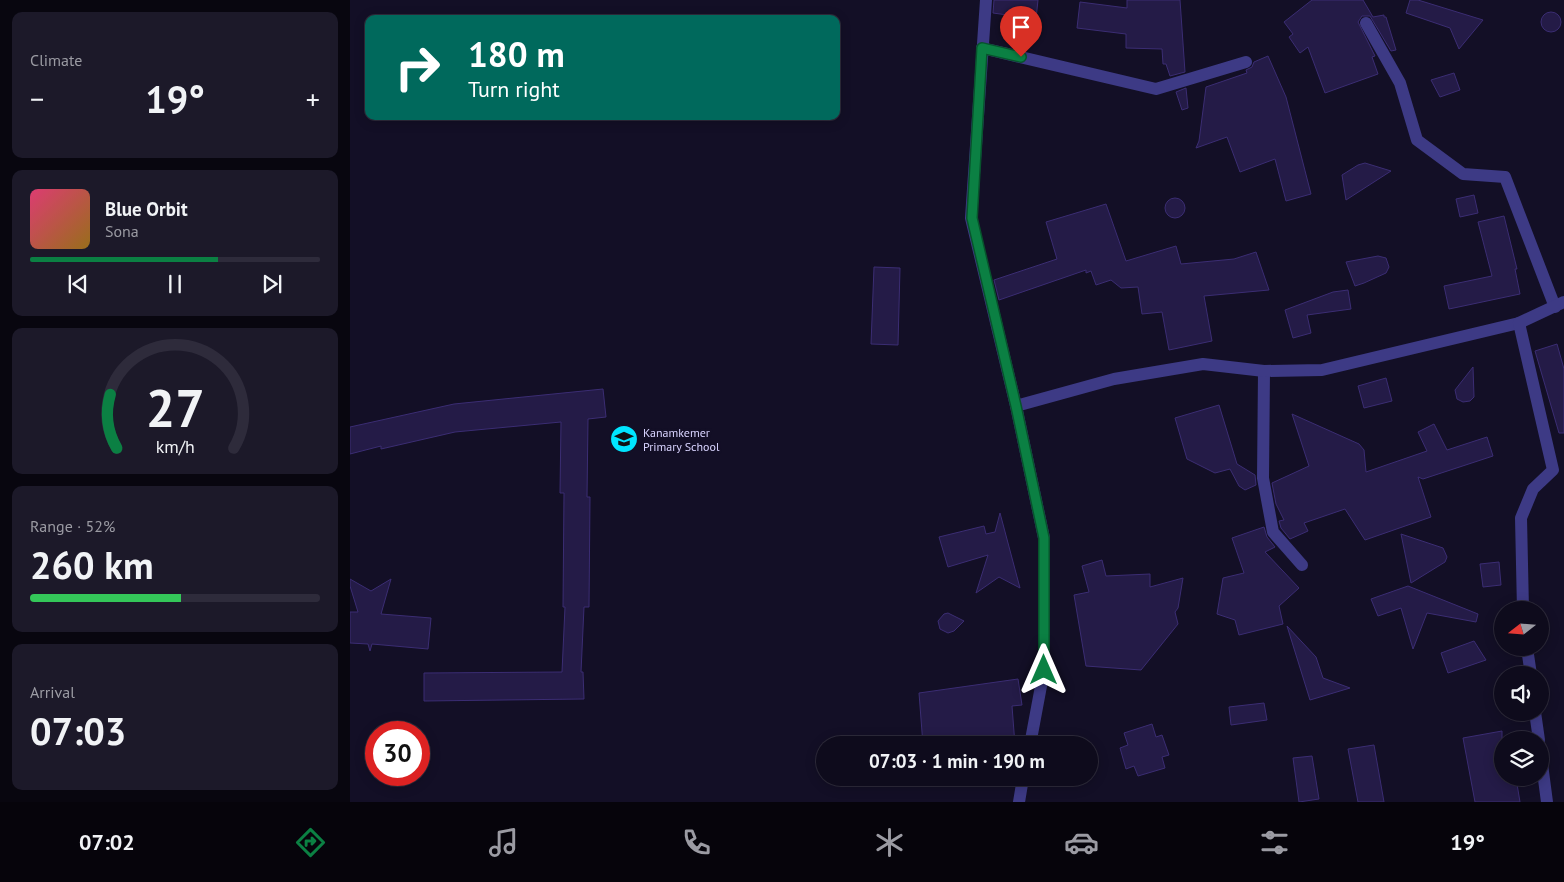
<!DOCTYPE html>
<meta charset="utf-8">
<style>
body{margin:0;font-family:"PT Sans",sans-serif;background:#1c1929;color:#f1f3f6;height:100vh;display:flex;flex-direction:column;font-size:19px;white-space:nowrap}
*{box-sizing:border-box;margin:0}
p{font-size:16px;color:#9b9ba3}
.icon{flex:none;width:28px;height:28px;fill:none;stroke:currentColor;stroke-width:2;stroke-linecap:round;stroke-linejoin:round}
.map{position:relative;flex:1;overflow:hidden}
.drawer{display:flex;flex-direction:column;gap:12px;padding:12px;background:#08060f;width:350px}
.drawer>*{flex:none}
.banner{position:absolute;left:15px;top:15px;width:475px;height:105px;border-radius:10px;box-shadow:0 2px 12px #0003,0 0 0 1px #2e2b3b;background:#00695c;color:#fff;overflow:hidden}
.needle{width:32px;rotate:253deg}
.fabs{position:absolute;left:1144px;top:601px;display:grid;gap:10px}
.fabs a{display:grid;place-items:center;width:55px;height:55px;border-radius:50%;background:#0e0b1c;box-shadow:0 2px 12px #0003,0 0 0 1px #2e2b3b;font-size:25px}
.speed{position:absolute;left:15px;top:721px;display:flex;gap:10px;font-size:25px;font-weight:700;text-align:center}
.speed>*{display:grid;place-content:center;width:65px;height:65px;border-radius:50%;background:#0e0b1c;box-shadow:0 2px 12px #0003,0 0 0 1px #2e2b3b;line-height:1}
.speed .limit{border:8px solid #d22;background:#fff;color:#111}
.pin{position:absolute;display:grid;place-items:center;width:42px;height:42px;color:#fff;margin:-51px -21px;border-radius:50% 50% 50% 0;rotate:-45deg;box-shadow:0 0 5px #0007}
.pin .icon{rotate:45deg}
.me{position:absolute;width:55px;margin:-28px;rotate:0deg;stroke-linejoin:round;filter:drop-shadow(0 0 4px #0008)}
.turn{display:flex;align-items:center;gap:18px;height:105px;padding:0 20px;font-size:22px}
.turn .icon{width:65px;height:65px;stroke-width:2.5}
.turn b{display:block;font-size:35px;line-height:42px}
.big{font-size:38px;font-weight:800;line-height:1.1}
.drawer .tile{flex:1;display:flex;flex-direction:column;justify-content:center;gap:8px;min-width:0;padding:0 18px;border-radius:10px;background:#1c1929}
.drawer .dial{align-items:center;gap:0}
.dial svg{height:130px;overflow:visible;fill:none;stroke:#2e2b3b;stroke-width:7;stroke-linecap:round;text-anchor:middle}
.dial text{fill:#f1f3f6;stroke:none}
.song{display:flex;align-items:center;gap:15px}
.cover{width:60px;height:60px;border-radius:8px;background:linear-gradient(135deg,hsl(340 70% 55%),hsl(40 70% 35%))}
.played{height:5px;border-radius:2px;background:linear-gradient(90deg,#0b8043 65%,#2e2b3b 65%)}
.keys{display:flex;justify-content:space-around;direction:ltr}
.heat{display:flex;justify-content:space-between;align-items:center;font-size:28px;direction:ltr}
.charge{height:8px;border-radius:4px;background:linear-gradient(90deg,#34c759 52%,#2e2b3b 0)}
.trip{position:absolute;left:466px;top:736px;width:282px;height:50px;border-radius:25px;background:#0e0b1c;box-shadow:0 2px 12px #0003,0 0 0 1px #2e2b3b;font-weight:800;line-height:50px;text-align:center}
.menu{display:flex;height:80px;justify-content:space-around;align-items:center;background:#06040b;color:#9b9ba3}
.menu .icon{width:35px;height:35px}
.menu .active{color:#0b8043}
.menu b{font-size:22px;color:#f1f3f6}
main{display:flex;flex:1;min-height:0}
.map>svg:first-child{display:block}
.building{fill:#241b47;stroke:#3b2d73}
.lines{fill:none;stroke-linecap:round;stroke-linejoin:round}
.minor{stroke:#3d3a85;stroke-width:12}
.route-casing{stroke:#07532c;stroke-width:12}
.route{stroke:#0b8043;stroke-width:9}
.labels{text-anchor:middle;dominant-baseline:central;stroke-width:5;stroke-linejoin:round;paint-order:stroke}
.poi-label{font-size:12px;fill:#d9d4ff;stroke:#130f26;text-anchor:start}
</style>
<main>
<section class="drawer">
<div class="tile"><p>Climate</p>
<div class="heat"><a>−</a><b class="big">19°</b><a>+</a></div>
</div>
<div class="tile">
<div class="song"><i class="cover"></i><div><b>Blue Orbit</b><p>Sona</p></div></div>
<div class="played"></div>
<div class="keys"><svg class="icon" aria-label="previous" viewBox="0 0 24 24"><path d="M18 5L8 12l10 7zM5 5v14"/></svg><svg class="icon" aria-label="pause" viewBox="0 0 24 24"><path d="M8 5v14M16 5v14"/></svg><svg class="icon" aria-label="next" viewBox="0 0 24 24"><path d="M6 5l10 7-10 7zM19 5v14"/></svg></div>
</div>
<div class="tile dial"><svg viewBox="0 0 100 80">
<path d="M14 69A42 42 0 1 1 86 69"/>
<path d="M14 69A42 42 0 0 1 10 36" stroke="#0b8043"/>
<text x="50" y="56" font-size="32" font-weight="700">27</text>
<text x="50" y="72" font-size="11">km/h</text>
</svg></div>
<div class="tile"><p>Range · 52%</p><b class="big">260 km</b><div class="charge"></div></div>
<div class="tile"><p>Arrival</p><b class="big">07:03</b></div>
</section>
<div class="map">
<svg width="1214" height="802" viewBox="0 0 1214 802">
<rect width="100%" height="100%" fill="#130f26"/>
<!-- building -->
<g class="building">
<polygon points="644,0 688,0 686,19 643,13"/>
<polygon points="777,0 830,0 835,72 820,76 816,64 813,64 812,49 776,48 776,34 727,28 730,2 777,8"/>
<polygon points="962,0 1013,0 1023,17 1034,15 1034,17 1036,17 1046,50 1041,51 1020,16 1012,16 1008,22 1025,56 1022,57 1028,74 975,93 958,47 950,53 939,37 943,34 934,22"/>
<polygon points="1060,0 1068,0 1133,20 1109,49 1100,28 1056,13"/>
<circle cx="1201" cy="22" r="10"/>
<polygon points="918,56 936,97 961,194 936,201 925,159 890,172 877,137 846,148 849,141 856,87 897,73 896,70 902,67 904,62"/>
<polygon points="1104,73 1110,90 1090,97 1081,80"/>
<polygon points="836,88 838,108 832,110 826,92"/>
<polygon points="1015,163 1041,171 996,200 992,175 1008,165"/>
<polygon points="1124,195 1128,213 1110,217 1106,199"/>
<circle cx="825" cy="208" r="10"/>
<polygon points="756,204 776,261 826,246 831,264 884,259 906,252 919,290 854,296 862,341 819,350 812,312 792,314 788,287 771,288 761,280 746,285 741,271 736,273 736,270 649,300 644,280 707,259 696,222"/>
<polygon points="1154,216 1167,269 1165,269 1170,294 1099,309 1094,286 1142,276 1128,222"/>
<polygon points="1028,256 1036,258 1039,267 1036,273 1014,283 1005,286 996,262"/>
<polygon points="524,267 550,268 548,345 521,344"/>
<polygon points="998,290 1001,309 957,315 961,333 943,338 935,310 983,292"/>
<polygon points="1207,344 1214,369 1214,433 1209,433 1185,351"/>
<polygon points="1123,367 1124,397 1120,401 1113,402 1107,399 1105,390"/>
<polygon points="1036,378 1042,401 1014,408 1008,386"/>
<polygon points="253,389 256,417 238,419 237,497 240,497 239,607 234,607 231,672 233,672 234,699 74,701 74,673 212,672 215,607 213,607 214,493 210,493 211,422 105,432 31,449 31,446 0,454 0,427 104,404"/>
<polygon points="869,405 887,464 905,475 906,485 895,490 889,486 880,469 865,473 837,459 825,418"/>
<polygon points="942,414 1009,444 1014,450 1016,472 1077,451 1068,432 1084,424 1097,450 1137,437 1143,456 1073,479 1068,477 1081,517 1015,540 995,509 954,523 958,531 940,539 931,528 929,521 934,520 926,504 922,483 959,466"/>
<polygon points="650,513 670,588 649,577 626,593 638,555 598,567 589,537 634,526 636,534 645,532"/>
<polygon points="914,527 917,537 925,547 915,552 949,588 929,606 933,624 889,635 885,620 867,614 873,578 894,573 882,538"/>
<polygon points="1051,534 1093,548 1097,557 1095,562 1061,583"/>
<polygon points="752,560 756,576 800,574 800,587 833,578 828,608 825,612 828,624 791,670 736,666 724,595 739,592 732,566"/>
<polygon points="1149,562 1151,585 1133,587 1130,564"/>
<polygon points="0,579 21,591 41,579 31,614 81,618 78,649 22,644 20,651 18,644 0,643 0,612 8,612 0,586"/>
<polygon points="1058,586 1128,614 1126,622 1077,613 1063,649 1051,608 1028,616 1021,599"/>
<polygon points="598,613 614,621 604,631 598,633 590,629 588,621 594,614"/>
<polygon points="937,626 966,657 973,678 1000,688 960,700"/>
<polygon points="1124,641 1136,660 1098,673 1091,653"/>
<polygon points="668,679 672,705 662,706 665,745 573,745 569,693"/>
<polygon points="914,703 917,720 881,725 879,707"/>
<polygon points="802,724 806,737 812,735 819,755 812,757 815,768 788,776 784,766 776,769 770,748 778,745 774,733"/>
<polygon points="1152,731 1152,778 1166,778 1170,802 1125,802 1113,738"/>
<polygon points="1024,745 1034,802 1008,802 998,749"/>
<polygon points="962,756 969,799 949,802 943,758"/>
</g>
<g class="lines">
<!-- minor -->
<g class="minor">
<polyline points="636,0 621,218 666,406 694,538 694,670 680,745"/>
<polyline points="1016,23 1050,83 1067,140 1113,174 1155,177 1205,307"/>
<polyline points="632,48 806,89 896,62"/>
<polyline points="914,371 913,478 923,532 952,565"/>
<polyline points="666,406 764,379 853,364 914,371 972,370 1169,323"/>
<polyline points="1173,610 1171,518 1183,489 1203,470 1169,323 1214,302"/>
<polyline points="1177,648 1181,675"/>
<polyline points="1185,712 1189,740"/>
<polyline points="1190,749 1197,802"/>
<polyline points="669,802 673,778"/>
</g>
</g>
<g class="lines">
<!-- route casing -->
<g class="route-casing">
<polyline id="route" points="671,57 632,48 622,218 666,406 694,538 694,670"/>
</g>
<!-- route -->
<use href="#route" class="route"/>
</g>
<!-- icons -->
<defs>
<g id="school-disc" transform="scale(1.4375)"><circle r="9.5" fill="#00e5ff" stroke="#130f26"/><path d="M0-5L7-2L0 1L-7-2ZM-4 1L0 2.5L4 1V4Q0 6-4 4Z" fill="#111"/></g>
</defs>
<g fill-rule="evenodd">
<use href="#school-disc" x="274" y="439"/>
</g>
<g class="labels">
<!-- poi labels -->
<g class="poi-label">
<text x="293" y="432">Kanamkemer<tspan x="293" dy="14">Primary School</tspan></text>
</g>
</g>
</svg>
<div class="fabs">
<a><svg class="needle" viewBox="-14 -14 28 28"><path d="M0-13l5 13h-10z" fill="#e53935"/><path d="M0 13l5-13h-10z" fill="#9b9ba3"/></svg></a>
<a><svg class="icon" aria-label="sound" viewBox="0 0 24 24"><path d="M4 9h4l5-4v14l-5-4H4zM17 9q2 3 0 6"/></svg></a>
<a><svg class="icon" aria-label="layers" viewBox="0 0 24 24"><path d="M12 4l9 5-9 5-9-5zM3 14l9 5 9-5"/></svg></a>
</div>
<div class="speed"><div class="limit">30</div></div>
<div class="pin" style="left:671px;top:57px;background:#d93025"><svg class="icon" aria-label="arrive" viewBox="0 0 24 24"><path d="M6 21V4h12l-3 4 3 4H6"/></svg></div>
<svg class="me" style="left:694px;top:670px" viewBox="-20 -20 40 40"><path d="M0-17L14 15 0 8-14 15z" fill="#0b8043" stroke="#fff" stroke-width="4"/></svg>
<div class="trip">07:03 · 1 min · 190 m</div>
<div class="banner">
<div class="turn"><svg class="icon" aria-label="right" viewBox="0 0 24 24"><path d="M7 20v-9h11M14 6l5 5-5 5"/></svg><div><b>180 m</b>Turn right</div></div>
</div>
</div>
</main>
<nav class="menu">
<b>07:02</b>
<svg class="icon active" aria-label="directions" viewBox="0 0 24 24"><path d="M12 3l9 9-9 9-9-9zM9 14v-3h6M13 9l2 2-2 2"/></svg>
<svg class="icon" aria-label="music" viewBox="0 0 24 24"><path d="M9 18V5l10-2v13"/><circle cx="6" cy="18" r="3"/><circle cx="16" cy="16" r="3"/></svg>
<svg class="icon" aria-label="phone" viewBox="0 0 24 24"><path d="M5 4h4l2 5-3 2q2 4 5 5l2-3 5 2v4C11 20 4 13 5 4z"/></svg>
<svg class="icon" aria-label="climate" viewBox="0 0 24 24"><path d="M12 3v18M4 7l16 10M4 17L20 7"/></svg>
<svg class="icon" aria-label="car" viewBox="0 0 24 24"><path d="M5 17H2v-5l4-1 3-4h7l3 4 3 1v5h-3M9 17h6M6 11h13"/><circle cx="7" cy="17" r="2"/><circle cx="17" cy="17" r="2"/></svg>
<svg class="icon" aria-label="filters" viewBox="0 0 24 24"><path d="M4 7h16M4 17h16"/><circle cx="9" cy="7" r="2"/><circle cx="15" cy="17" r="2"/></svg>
<b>19°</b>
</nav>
